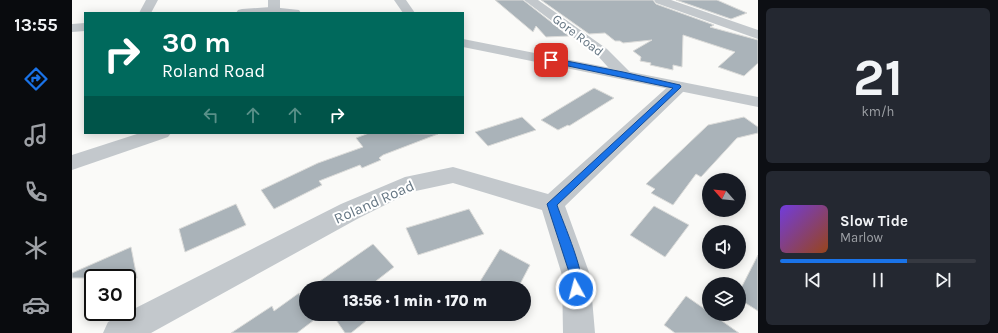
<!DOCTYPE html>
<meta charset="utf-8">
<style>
body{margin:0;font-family:Karla,sans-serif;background:#242831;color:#f1f3f6;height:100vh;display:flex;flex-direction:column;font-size:15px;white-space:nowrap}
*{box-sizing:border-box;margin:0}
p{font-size:13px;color:#9ea1a6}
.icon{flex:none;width:22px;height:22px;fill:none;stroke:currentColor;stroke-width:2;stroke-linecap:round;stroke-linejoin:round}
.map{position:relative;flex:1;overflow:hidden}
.panel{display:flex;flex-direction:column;gap:8px;padding:8px;background:#0d0f14;width:240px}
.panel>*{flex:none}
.guide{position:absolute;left:12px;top:12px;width:380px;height:122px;border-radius:0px;box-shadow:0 2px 10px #0003;background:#00695c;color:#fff;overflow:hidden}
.needle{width:26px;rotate:297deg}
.fabs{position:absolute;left:630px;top:173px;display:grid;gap:8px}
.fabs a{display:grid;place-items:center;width:44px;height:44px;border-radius:50%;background:#171b24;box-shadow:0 2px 10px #0003;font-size:20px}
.speed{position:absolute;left:12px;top:269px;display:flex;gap:8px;font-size:20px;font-weight:700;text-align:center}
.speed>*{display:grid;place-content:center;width:52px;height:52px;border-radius:50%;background:#171b24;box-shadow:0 2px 10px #0003;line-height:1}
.speed .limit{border:2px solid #111;border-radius:6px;background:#fff;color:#111}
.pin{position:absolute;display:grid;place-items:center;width:34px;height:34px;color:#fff;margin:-17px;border-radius:8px;box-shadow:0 2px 6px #0006}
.me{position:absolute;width:44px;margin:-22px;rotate:353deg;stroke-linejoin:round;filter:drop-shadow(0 0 3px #0008)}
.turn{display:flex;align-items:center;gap:14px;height:84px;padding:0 12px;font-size:18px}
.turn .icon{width:52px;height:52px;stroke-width:2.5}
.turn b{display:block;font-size:28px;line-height:34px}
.lanes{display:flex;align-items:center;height:38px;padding:0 12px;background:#0003;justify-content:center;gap:20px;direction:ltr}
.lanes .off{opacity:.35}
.panel .card{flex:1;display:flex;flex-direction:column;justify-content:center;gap:6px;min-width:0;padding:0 14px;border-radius:6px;background:#242831}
.panel .dial{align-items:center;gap:0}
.dial b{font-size:52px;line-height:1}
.song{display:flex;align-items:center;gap:12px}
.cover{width:48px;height:48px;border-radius:6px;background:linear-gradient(135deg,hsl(260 70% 55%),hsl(20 70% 35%))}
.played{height:4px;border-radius:2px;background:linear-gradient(90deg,#1a73e8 65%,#363941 65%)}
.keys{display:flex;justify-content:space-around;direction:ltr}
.trip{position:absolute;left:227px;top:281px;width:232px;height:40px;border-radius:20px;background:#171b24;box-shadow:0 2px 10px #0003;font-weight:800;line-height:40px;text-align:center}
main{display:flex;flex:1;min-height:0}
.dock{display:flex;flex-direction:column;width:72px;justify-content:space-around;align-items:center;background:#090b0e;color:#9ea1a6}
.dock .icon{width:28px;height:28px}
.dock .active{color:#1a73e8}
.dock b{font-size:18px;color:#f1f3f6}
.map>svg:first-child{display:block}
.building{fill:#aab3b9;stroke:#dcdcda}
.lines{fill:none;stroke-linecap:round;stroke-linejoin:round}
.minor{fill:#c3c8cc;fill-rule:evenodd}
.tertiary{fill:#c3c8cc;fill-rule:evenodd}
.route{fill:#1a73e8;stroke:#114b97}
.labels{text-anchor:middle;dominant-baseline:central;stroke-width:4;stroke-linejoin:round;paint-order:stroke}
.far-street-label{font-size:13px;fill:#657683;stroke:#fff}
.street-label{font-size:15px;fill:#657683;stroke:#fff}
</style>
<main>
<nav class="dock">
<b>13:55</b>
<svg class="icon active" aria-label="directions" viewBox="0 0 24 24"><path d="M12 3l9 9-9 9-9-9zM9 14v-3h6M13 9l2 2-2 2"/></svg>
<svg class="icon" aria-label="music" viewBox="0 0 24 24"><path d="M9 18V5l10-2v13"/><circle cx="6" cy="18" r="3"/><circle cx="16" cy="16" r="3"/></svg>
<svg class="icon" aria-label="phone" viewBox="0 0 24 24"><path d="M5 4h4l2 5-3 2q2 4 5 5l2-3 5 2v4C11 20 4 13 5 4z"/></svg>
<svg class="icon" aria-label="climate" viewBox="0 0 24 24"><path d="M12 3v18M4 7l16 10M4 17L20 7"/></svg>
<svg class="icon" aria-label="car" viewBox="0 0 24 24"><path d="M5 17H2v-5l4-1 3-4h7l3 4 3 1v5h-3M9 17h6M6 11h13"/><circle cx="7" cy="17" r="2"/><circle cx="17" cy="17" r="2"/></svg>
</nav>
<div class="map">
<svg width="686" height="333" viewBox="0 0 686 333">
<rect width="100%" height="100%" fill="#fafaf8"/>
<!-- building -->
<g class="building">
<polygon points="423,0 451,0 497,36 474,37 464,26 461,32"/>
<polygon points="469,0 581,0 584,4 642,25 638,27 686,40 686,63 672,76 646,67 663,52 611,35 610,67 601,65 601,70 578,65 579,63 568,61 569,57 561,51 580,40 551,43 548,41 543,41 533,33 517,34"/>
<polygon points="604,0 645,0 675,13 659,19"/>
<polygon points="522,88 542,98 497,126 496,125 486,130 469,120"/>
<polygon points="450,117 464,130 416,146 403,132"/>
<polygon points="672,117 686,127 686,133 665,138 629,177 624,174 601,205 579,193 583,189 574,184 636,125"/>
<polygon points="297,133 366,134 311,155 307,158 309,160 290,168 288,165 247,181 250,185 202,209 189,190 246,163 291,147 284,138"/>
<polygon points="164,204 174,225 113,252 107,229"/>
<polygon points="582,206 617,225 593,257 558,235"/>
<polygon points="397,209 412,234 346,255 334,228"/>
<polygon points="301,244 322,267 295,288 238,288"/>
<polygon points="59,247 65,278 0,278 0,273"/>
<polygon points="428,249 458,265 446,288 404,288"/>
<polygon points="686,255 686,311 667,299 667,292"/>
<polygon points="234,291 234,314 250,314 225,333 159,333 200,306 202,311 227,293 228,295"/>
<polygon points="614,296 637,312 637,314 640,314 667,333 603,333 592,325"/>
<polygon points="260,314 289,314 294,321 279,333 273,333"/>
</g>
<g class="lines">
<!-- minor -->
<g class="minor">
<polygon points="74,0 86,0 79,13 67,13"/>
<rect x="196" y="0" width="12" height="13"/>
<polygon points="322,0 334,0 343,13 331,13"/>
<polygon points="452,0 466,0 535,49 557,71 559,74 557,77 551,79 545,77 525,55"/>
<polygon points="582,0 599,0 686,30 686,39 584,3"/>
<polygon points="606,82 612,83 615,87 612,91 493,206 518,275 523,333 491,333 490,275 470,210 381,183 339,192 287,218 79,333 31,333 36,322 269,204 333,177 381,167 476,194 600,83"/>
<polygon points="68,133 99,133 96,137 0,170 0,155"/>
</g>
<!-- tertiary -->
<g class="tertiary">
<polygon points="199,7 227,10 229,13 164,13 166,10 170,9"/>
<polygon points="13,23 13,31 0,32 0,24"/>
<polygon points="391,39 686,97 686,107 391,47"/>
</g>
</g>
<!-- route -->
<path class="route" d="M479 58 551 72 608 85 609 87 485 205C491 223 516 278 509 293L504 295 500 293 498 289V275L475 204 601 88 477 62V59Z"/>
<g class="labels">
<!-- far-street labels -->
<g class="far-street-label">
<text transform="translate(506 35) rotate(37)">Gore Road</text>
</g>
<!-- street labels -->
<g class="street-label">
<text transform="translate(302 202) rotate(-24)">Roland Road</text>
</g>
</g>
</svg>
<div class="fabs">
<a><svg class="needle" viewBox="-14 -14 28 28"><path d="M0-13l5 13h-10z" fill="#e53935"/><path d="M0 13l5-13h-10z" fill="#9ea1a6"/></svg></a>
<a><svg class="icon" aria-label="sound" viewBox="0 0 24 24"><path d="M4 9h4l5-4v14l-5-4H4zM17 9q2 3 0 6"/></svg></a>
<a><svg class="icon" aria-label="layers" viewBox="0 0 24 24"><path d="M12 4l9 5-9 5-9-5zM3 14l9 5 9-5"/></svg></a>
</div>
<div class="speed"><div class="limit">30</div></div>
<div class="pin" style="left:479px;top:60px;background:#d93025"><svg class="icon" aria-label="arrive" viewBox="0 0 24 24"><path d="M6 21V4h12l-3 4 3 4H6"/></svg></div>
<svg class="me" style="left:504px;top:289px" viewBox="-20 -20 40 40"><circle r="17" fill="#1a73e8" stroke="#fff" stroke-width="3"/><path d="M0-11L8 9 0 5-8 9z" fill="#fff"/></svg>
<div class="trip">13:56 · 1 min · 170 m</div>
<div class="guide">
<div class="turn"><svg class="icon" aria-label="right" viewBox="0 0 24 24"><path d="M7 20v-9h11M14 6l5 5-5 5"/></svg><div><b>30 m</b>Roland Road</div></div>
<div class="lanes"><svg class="icon off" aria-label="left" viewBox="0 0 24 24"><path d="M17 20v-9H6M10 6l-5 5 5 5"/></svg><svg class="icon off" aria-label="ahead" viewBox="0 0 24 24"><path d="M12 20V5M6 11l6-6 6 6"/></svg><svg class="icon off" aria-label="ahead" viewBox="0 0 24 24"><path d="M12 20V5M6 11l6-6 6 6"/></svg><svg class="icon" aria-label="right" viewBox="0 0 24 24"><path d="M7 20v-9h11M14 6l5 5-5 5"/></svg></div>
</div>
</div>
<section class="panel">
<div class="card dial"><b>21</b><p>km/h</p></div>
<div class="card">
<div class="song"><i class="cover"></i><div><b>Slow Tide</b><p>Marlow</p></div></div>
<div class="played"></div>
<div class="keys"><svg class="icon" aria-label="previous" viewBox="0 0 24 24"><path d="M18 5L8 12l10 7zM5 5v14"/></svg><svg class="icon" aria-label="pause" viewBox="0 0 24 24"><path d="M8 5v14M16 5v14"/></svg><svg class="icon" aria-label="next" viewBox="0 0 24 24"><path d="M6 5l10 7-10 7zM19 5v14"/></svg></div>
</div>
</section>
</main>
